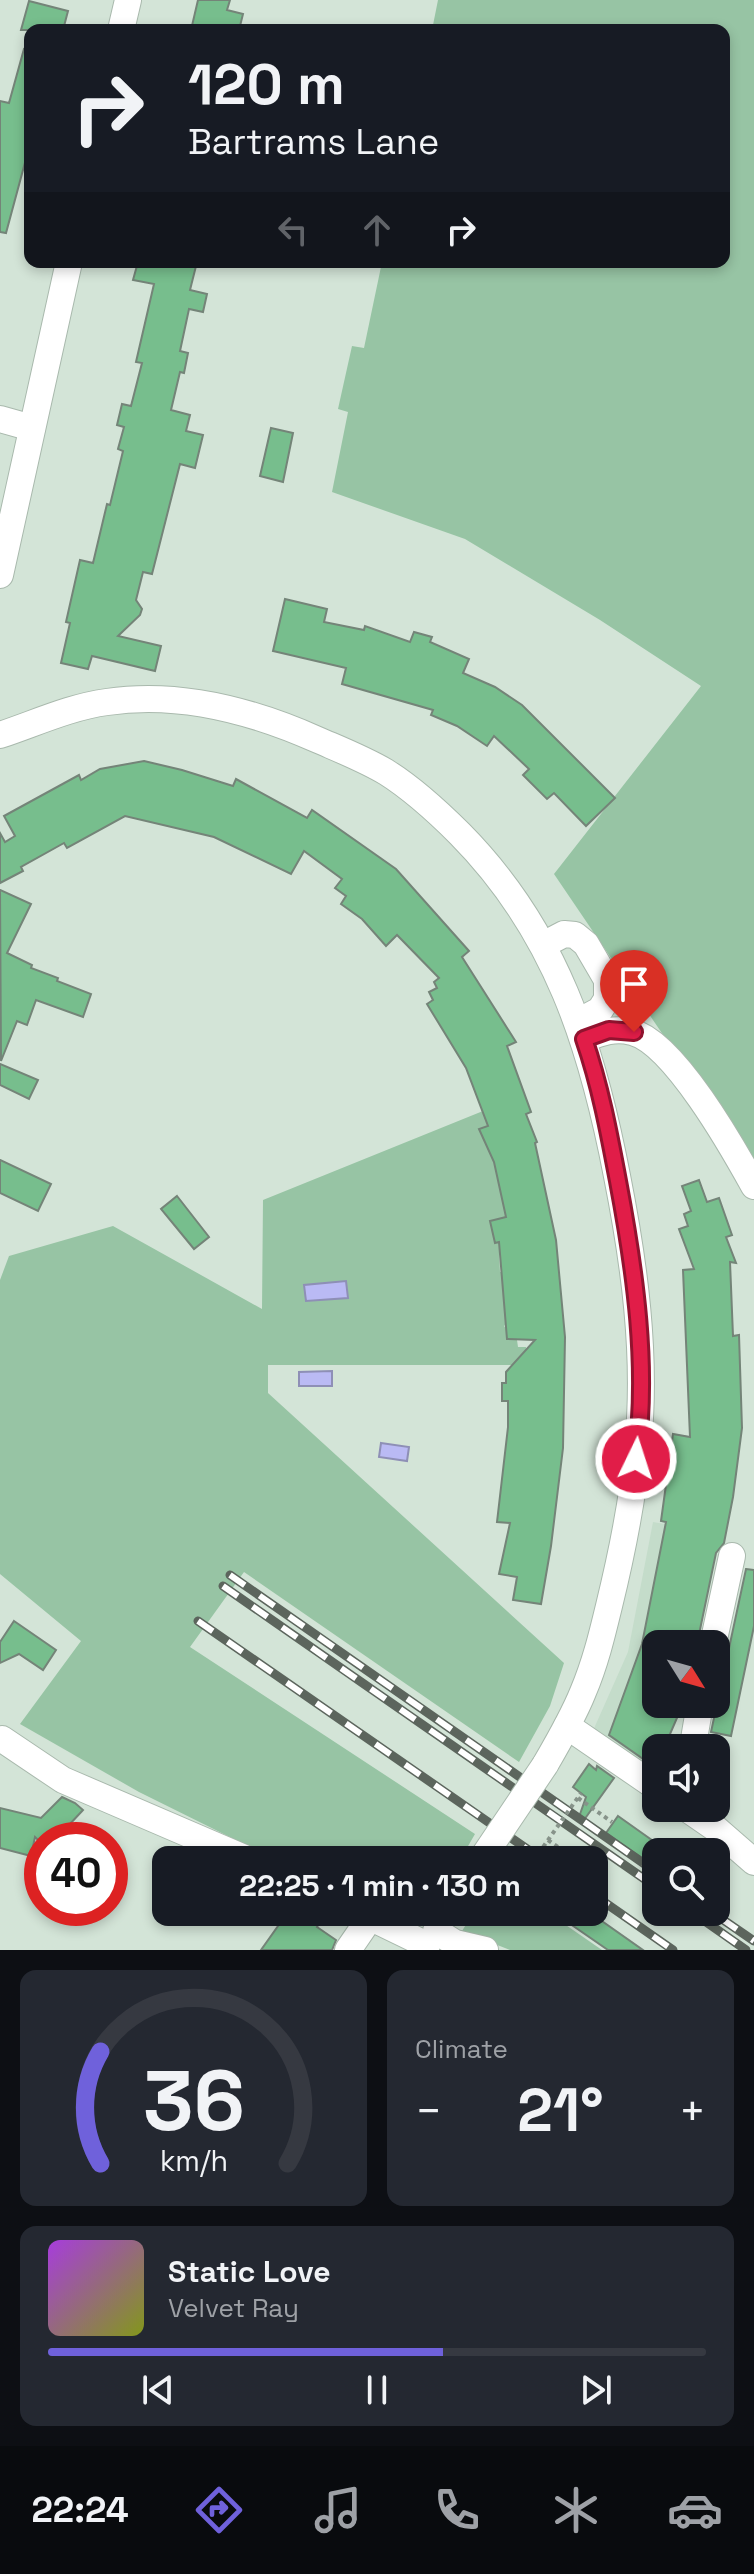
<!DOCTYPE html>
<meta charset="utf-8">
<style>
body{margin:0;font-family:"Space Grotesk",sans-serif;background:#242831;color:#f1f3f6;height:100vh;display:flex;flex-direction:column;font-size:30px;white-space:nowrap}
*{box-sizing:border-box;margin:0}
p{font-size:26px;color:#9ea1a6}
.icon{flex:none;width:44px;height:44px;fill:none;stroke:currentColor;stroke-width:2;stroke-linecap:round;stroke-linejoin:round}
.map{position:relative;height:1950px;overflow:hidden}
.side{display:flex;flex-direction:column;gap:20px;padding:20px;background:#0d0f14;flex:1}
.side>*{flex:none}
.hud{position:absolute;left:24px;top:24px;width:706px;height:244px;border-radius:16px;box-shadow:0 4px 12px #0003;background:#171b24;color:#f1f3f6;overflow:hidden}
.needle{width:52px;rotate:127deg}
.tools{position:absolute;left:642px;top:1630px;display:grid;gap:16px}
.tools a{display:grid;place-items:center;width:88px;height:88px;border-radius:16px;background:#171b24;box-shadow:0 4px 12px #0003;font-size:40px}
.speed{position:absolute;left:24px;top:1822px;display:flex;gap:16px;font-size:40px;font-weight:700;text-align:center}
.speed>*{display:grid;place-content:center;width:104px;height:104px;border-radius:50%;background:#171b24;box-shadow:0 4px 12px #0003;line-height:1}
.speed .limit{border:12px solid #d22;background:#fff;color:#111}
.pin{position:absolute;display:grid;place-items:center;width:68px;height:68px;color:#fff;margin:-82px -34px;border-radius:50% 50% 50% 0;rotate:-45deg;box-shadow:0 0 8px #0007}
.pin .icon{rotate:45deg}
.me{position:absolute;width:88px;margin:-44px;rotate:4deg;stroke-linejoin:round;filter:drop-shadow(0 0 6px #0008)}
.turn{display:flex;align-items:center;gap:28px;height:168px;padding:0 32px;font-size:36px}
.turn .icon{width:104px;height:104px;stroke-width:2.5}
.turn b{display:block;font-size:56px;line-height:68px}
.lanes{display:flex;align-items:center;height:76px;padding:0 32px;background:#0003;justify-content:center;gap:40px;direction:ltr}
.lanes .off{opacity:.35}
.big{font-size:60px;font-weight:700;line-height:1.1}
.side .card{flex:1;display:flex;flex-direction:column;justify-content:center;gap:12px;min-width:0;padding:0 28px;border-radius:16px;background:#242831}
.side .dial{align-items:center;gap:0}
.dial svg{height:208px;overflow:visible;fill:none;stroke:#363941;stroke-width:7;stroke-linecap:round;text-anchor:middle}
.dial text{fill:#f1f3f6;stroke:none}
.song{display:flex;align-items:center;gap:24px}
.cover{width:96px;height:96px;border-radius:12px;background:linear-gradient(135deg,hsl(280 70% 55%),hsl(70 70% 35%))}
.played{height:8px;border-radius:4px;background:linear-gradient(90deg,#6f61db 60%,#363941 60%)}
.keys{display:flex;justify-content:space-around;direction:ltr}
.heat{display:flex;justify-content:space-between;align-items:center;font-size:44px;direction:ltr}
.side .tiles{flex:1;display:grid;gap:20px;grid-template-columns:1fr 1fr}
.card:last-child{grid-column:span 2}
.trip{position:absolute;left:152px;top:1846px;width:456px;height:80px;border-radius:16px;background:#171b24;box-shadow:0 4px 12px #0003;font-weight:700;line-height:80px;text-align:center}
.menu{display:flex;height:128px;justify-content:space-around;align-items:center;background:#090b0e;color:#9ea1a6}
.menu .icon{width:56px;height:56px}
.menu .current{color:#6f61db}
.menu b{font-size:36px;color:#f1f3f6}
.map>svg:first-child{display:block}
.built{fill:#c4dcca}
.green{fill:#97c4a4}
.water{fill:#babaf4;stroke:#8e8fb6;stroke-width:2}
.building{fill:#77be8d;stroke:#748478;stroke-width:2}
.lines{fill:none;stroke-linecap:round;stroke-linejoin:round}
.minor-casing{stroke:#a9b9ad;stroke-width:28}
.path{stroke:#87938a;stroke-width:4;stroke-dasharray:4 4;stroke-linecap:butt}
.minor{stroke:#fff;stroke-width:26}
.rail-casing{stroke:#5c655d;stroke-width:9}
.rail{stroke:#fff;stroke-width:6;stroke-dasharray:18;stroke-linecap:butt}
.minor-bridge-casing{stroke:#a9b9ad;stroke-width:28;stroke-linecap:butt}
.path-bridge{stroke:#87938a;stroke-width:4;stroke-dasharray:4 4;stroke-linecap:butt}
.minor-bridge{stroke:#fff;stroke-width:26}
.route-casing{stroke:#92132f;stroke-width:20}
.route{stroke:#e11d48;stroke-width:14}
</style>
<div class="map">
<svg width="754" height="1950" viewBox="0 0 754 1950">
<rect width="100%" height="100%" fill="#d3e4d7"/>
<!-- built -->
<polygon class="built" points="653,1522 717,1533 656,1644 656,1704 683,1704 664,1748 656,1748 656,1777 592,1733 628,1652"/>
<!-- green -->
<g class="green">
<polygon points="438,0 754,0 754,1169 554,874 701,686 600,620 465,539 332,492 348,412 338,409 352,346 364,348 382,262 724,262 724,30 432,30"/>
<polygon points="483,1111 488,1126 480,1129 493,1156 506,1217 490,1221 495,1243 513,1239 515,1250 499,1252 500,1272 520,1272 507,1323 504,1326 507,1330 507,1339 517,1340 518,1347 526,1347 525,1365 268,1365 268,1393 564,1663 550,1706 519,1762 244,1572 190,1647 475,1834 460,1860 276,1860 139,1792 20,1724 81,1641 0,1574 0,1280 9,1256 113,1226 262,1309 263,1200"/>
<polygon points="474,1912 547,1912 602,1950 510,1950 462,1931"/>
</g>
<!-- water -->
<g class="water">
<polygon points="346,1281 348,1298 306,1301 304,1285"/>
<polygon points="332,1371 332,1386 299,1386 299,1372"/>
<polygon points="381,1443 409,1447 407,1461 379,1457"/>
</g>
<!-- building -->
<g class="building">
<polygon points="198,0 230,0 227,10 243,14 239,30 191,30"/>
<polygon points="29,1 68,11 63,30 21,30"/>
<polygon points="24,49 30,50 30,144 6,233 0,232 0,101 9,103"/>
<polygon points="138,262 197,262 190,290 207,294 203,312 189,309 180,351 188,353 184,373 180,372 171,410 190,415 186,431 203,435 195,468 180,464 152,574 143,572 136,600 142,609 140,615 118,636 161,646 155,671 92,656 88,669 61,663 70,623 66,622 80,560 93,563 107,504 110,505 123,451 118,449 124,427 117,425 122,404 131,406 142,363 136,362 154,284 133,280"/>
<polygon points="271,428 293,433 283,482 260,476"/>
<polygon points="285,599 327,609 324,622 364,630 365,626 410,642 414,632 432,637 430,642 469,659 463,673 495,687 522,705 615,798 586,826 554,793 547,799 523,775 529,769 494,736 487,746 457,726 431,715 433,710 342,684 346,668 273,651"/>
<polygon points="144,761 182,770 233,786 236,779 307,818 312,810 396,869 469,951 462,957 516,1042 507,1046 531,1112 526,1114 537,1142 535,1143 556,1240 565,1337 563,1448 551,1546 541,1604 513,1600 517,1577 499,1574 510,1523 497,1522 508,1427 508,1401 502,1401 502,1383 506,1383 506,1372 535,1340 507,1339 499,1242 495,1243 490,1221 506,1217 494,1162 479,1129 488,1126 466,1068 427,1004 433,1000 429,992 437,988 434,982 439,978 397,935 386,946 362,919 341,904 346,896 335,888 342,879 304,851 291,874 214,837 125,816 67,848 64,843 21,867 23,871 0,883 0,833 5,842 15,836 4,816 79,775 81,780 100,769"/>
<polygon points="0,890 31,904 7,953 32,965 31,968 58,978 57,981 91,994 83,1017 36,1000 27,1025 17,1021 1,1061"/>
<polygon points="0,1064 38,1080 29,1099 0,1085"/>
<polygon points="0,1160 51,1184 38,1211 0,1193"/>
<polygon points="699,1180 707,1202 719,1198 732,1235 726,1237 736,1263 730,1262 733,1336 739,1335 742,1428 733,1497 724,1543 716,1553 697,1644 656,1644 656,1704 683,1704 664,1748 656,1748 656,1768 609,1735 642,1644 666,1522 661,1521 673,1434 690,1437 683,1270 694,1269 679,1229 688,1226 684,1214 691,1211 682,1186"/>
<polygon points="177,1196 209,1237 194,1249 161,1209"/>
<polygon points="746,1569 754,1570 754,1626 731,1736 711,1732"/>
<polygon points="14,1621 56,1650 43,1670 19,1654 0,1663 0,1642"/>
<polygon points="589,1764 596,1770 597,1766 614,1778 584,1820 579,1817 586,1797 573,1787"/>
<polygon points="62,1797 75,1803 83,1810 55,1840 38,1840 35,1837 31,1856 0,1848 0,1808 41,1818"/>
<polygon points="618,1816 656,1843 656,1868 606,1833"/>
<polygon points="288,1912 327,1912 317,1927 336,1940 332,1950 261,1950"/>
<polygon points="553,1912 589,1912 643,1950 608,1950"/>
</g>
<g class="lines">
<!-- minor casing -->
<g class="minor-casing">
<g id="minor">
<polyline points="121,30 128,0"/>
<polyline points="0,419 32,428"/>
<polyline points="0,575 69,262"/>
<path d="M0 735C36 723 70 707 107 702 179 691 253 711 318 740 341 750 364 759 386 772 413 789 438 812 460 834 556 931 592 1046 617 1176 634 1262 647 1355 638 1444 633 1498 622 1553 609 1606 602 1635 595 1664 583 1692 573 1717 559 1741 545 1765"/>
<polyline points="543,945 564,934 575,935 586,944 607,980 607,999 600,1010 578,1022"/>
<path d="M584 1039C600 1033 615 1027 632 1032 674 1043 733 1148 754 1186"/>
<polyline points="713,1644 732,1556"/>
<polyline points="567,1726 656,1787"/>
<polyline points="2,1739 63,1780 249,1860"/>
<polyline points="699,1748 694,1739 700,1704"/>
<polyline points="686,1808 715,1828 754,1862"/>
<polyline points="359,1912 427,1945"/>
<polyline points="436,1931 455,1943 485,1950"/>
<polyline points="348,1950 370,1918"/>
</g>
</g>
<!-- path -->
<g class="path">
<polyline points="578,1798 612,1822"/>
<polyline points="548,1840 576,1860"/>
</g>
<!-- minor -->
<use href="#minor" class="minor"/>
<!-- rail casing -->
<g class="rail-casing">
<g id="rail">
<polyline points="230,1575 656,1872"/>
<polyline points="223,1586 656,1887"/>
<polyline points="198,1621 543,1860"/>
<polyline points="594,1895 673,1950"/>
<polyline points="692,1912 746,1950"/>
<polyline points="722,1919 754,1941"/>
</g>
</g>
<!-- rail -->
<use href="#rail" class="rail"/>
<!-- minor-bridge casing -->
<g class="minor-bridge-casing">
<polyline id="minor-bridge" points="481,1860 545,1765"/>
</g>
<!-- path-bridge -->
<polyline class="path-bridge" points="534,1860 581,1793"/>
<!-- minor-bridge -->
<use href="#minor-bridge" class="minor-bridge"/>
</g>
<g class="lines">
<!-- route casing -->
<g class="route-casing">
<path id="route" d="M634 1032 609 1030 584 1039C600 1085 609 1133 618 1181 635 1271 649 1368 636 1459"/>
</g>
<!-- route -->
<use href="#route" class="route"/>
</g>
</svg>
<div class="tools">
<a><svg class="needle" viewBox="-14 -14 28 28"><path d="M0-13l5 13h-10z" fill="#e53935"/><path d="M0 13l5-13h-10z" fill="#9ea1a6"/></svg></a>
<a><svg class="icon" aria-label="sound" viewBox="0 0 24 24"><path d="M4 9h4l5-4v14l-5-4H4zM17 9q2 3 0 6"/></svg></a>
<a><svg class="icon" aria-label="search" viewBox="0 0 24 24"><circle cx="10" cy="10" r="6"/><path d="M15 15l6 6"/></svg></a>
</div>
<div class="speed"><div class="limit">40</div></div>
<div class="pin" style="left:634px;top:1032px;background:#d93025"><svg class="icon" aria-label="arrive" viewBox="0 0 24 24"><path d="M6 21V4h12l-3 4 3 4H6"/></svg></div>
<svg class="me" style="left:636px;top:1459px" viewBox="-20 -20 40 40"><circle r="17" fill="#e11d48" stroke="#fff" stroke-width="3"/><path d="M0-11L8 9 0 5-8 9z" fill="#fff"/></svg>
<div class="trip">22:25 · 1 min · 130 m</div>
<div class="hud">
<div class="turn"><svg class="icon" aria-label="right" viewBox="0 0 24 24"><path d="M7 20v-9h11M14 6l5 5-5 5"/></svg><div><b>120 m</b>Bartrams Lane</div></div>
<div class="lanes"><svg class="icon off" aria-label="left" viewBox="0 0 24 24"><path d="M17 20v-9H6M10 6l-5 5 5 5"/></svg><svg class="icon off" aria-label="ahead" viewBox="0 0 24 24"><path d="M12 20V5M6 11l6-6 6 6"/></svg><svg class="icon" aria-label="right" viewBox="0 0 24 24"><path d="M7 20v-9h11M14 6l5 5-5 5"/></svg></div>
</div>
</div>
<section class="side">
<div class="tiles">
<div class="card dial"><svg viewBox="0 0 100 80">
<path d="M14 69A42 42 0 1 1 86 69"/>
<path d="M14 69A42 42 0 0 1 14 26" stroke="#6f61db"/>
<text x="50" y="56" font-size="32" font-weight="700">36</text>
<text x="50" y="72" font-size="11">km/h</text>
</svg></div>
<div class="card"><p>Climate</p>
<div class="heat"><a>−</a><b class="big">21°</b><a>+</a></div>
</div>
<div class="card">
<div class="song"><i class="cover"></i><div><b>Static Love</b><p>Velvet Ray</p></div></div>
<div class="played"></div>
<div class="keys"><svg class="icon" aria-label="previous" viewBox="0 0 24 24"><path d="M18 5L8 12l10 7zM5 5v14"/></svg><svg class="icon" aria-label="pause" viewBox="0 0 24 24"><path d="M8 5v14M16 5v14"/></svg><svg class="icon" aria-label="next" viewBox="0 0 24 24"><path d="M6 5l10 7-10 7zM19 5v14"/></svg></div>
</div>
</div>
</section>
<nav class="menu">
<b>22:24</b>
<svg class="icon current" aria-label="directions" viewBox="0 0 24 24"><path d="M12 3l9 9-9 9-9-9zM9 14v-3h6M13 9l2 2-2 2"/></svg>
<svg class="icon" aria-label="music" viewBox="0 0 24 24"><path d="M9 18V5l10-2v13"/><circle cx="6" cy="18" r="3"/><circle cx="16" cy="16" r="3"/></svg>
<svg class="icon" aria-label="phone" viewBox="0 0 24 24"><path d="M5 4h4l2 5-3 2q2 4 5 5l2-3 5 2v4C11 20 4 13 5 4z"/></svg>
<svg class="icon" aria-label="climate" viewBox="0 0 24 24"><path d="M12 3v18M4 7l16 10M4 17L20 7"/></svg>
<svg class="icon" aria-label="car" viewBox="0 0 24 24"><path d="M5 17H2v-5l4-1 3-4h7l3 4 3 1v5h-3M9 17h6M6 11h13"/><circle cx="7" cy="17" r="2"/><circle cx="17" cy="17" r="2"/></svg>
</nav>
